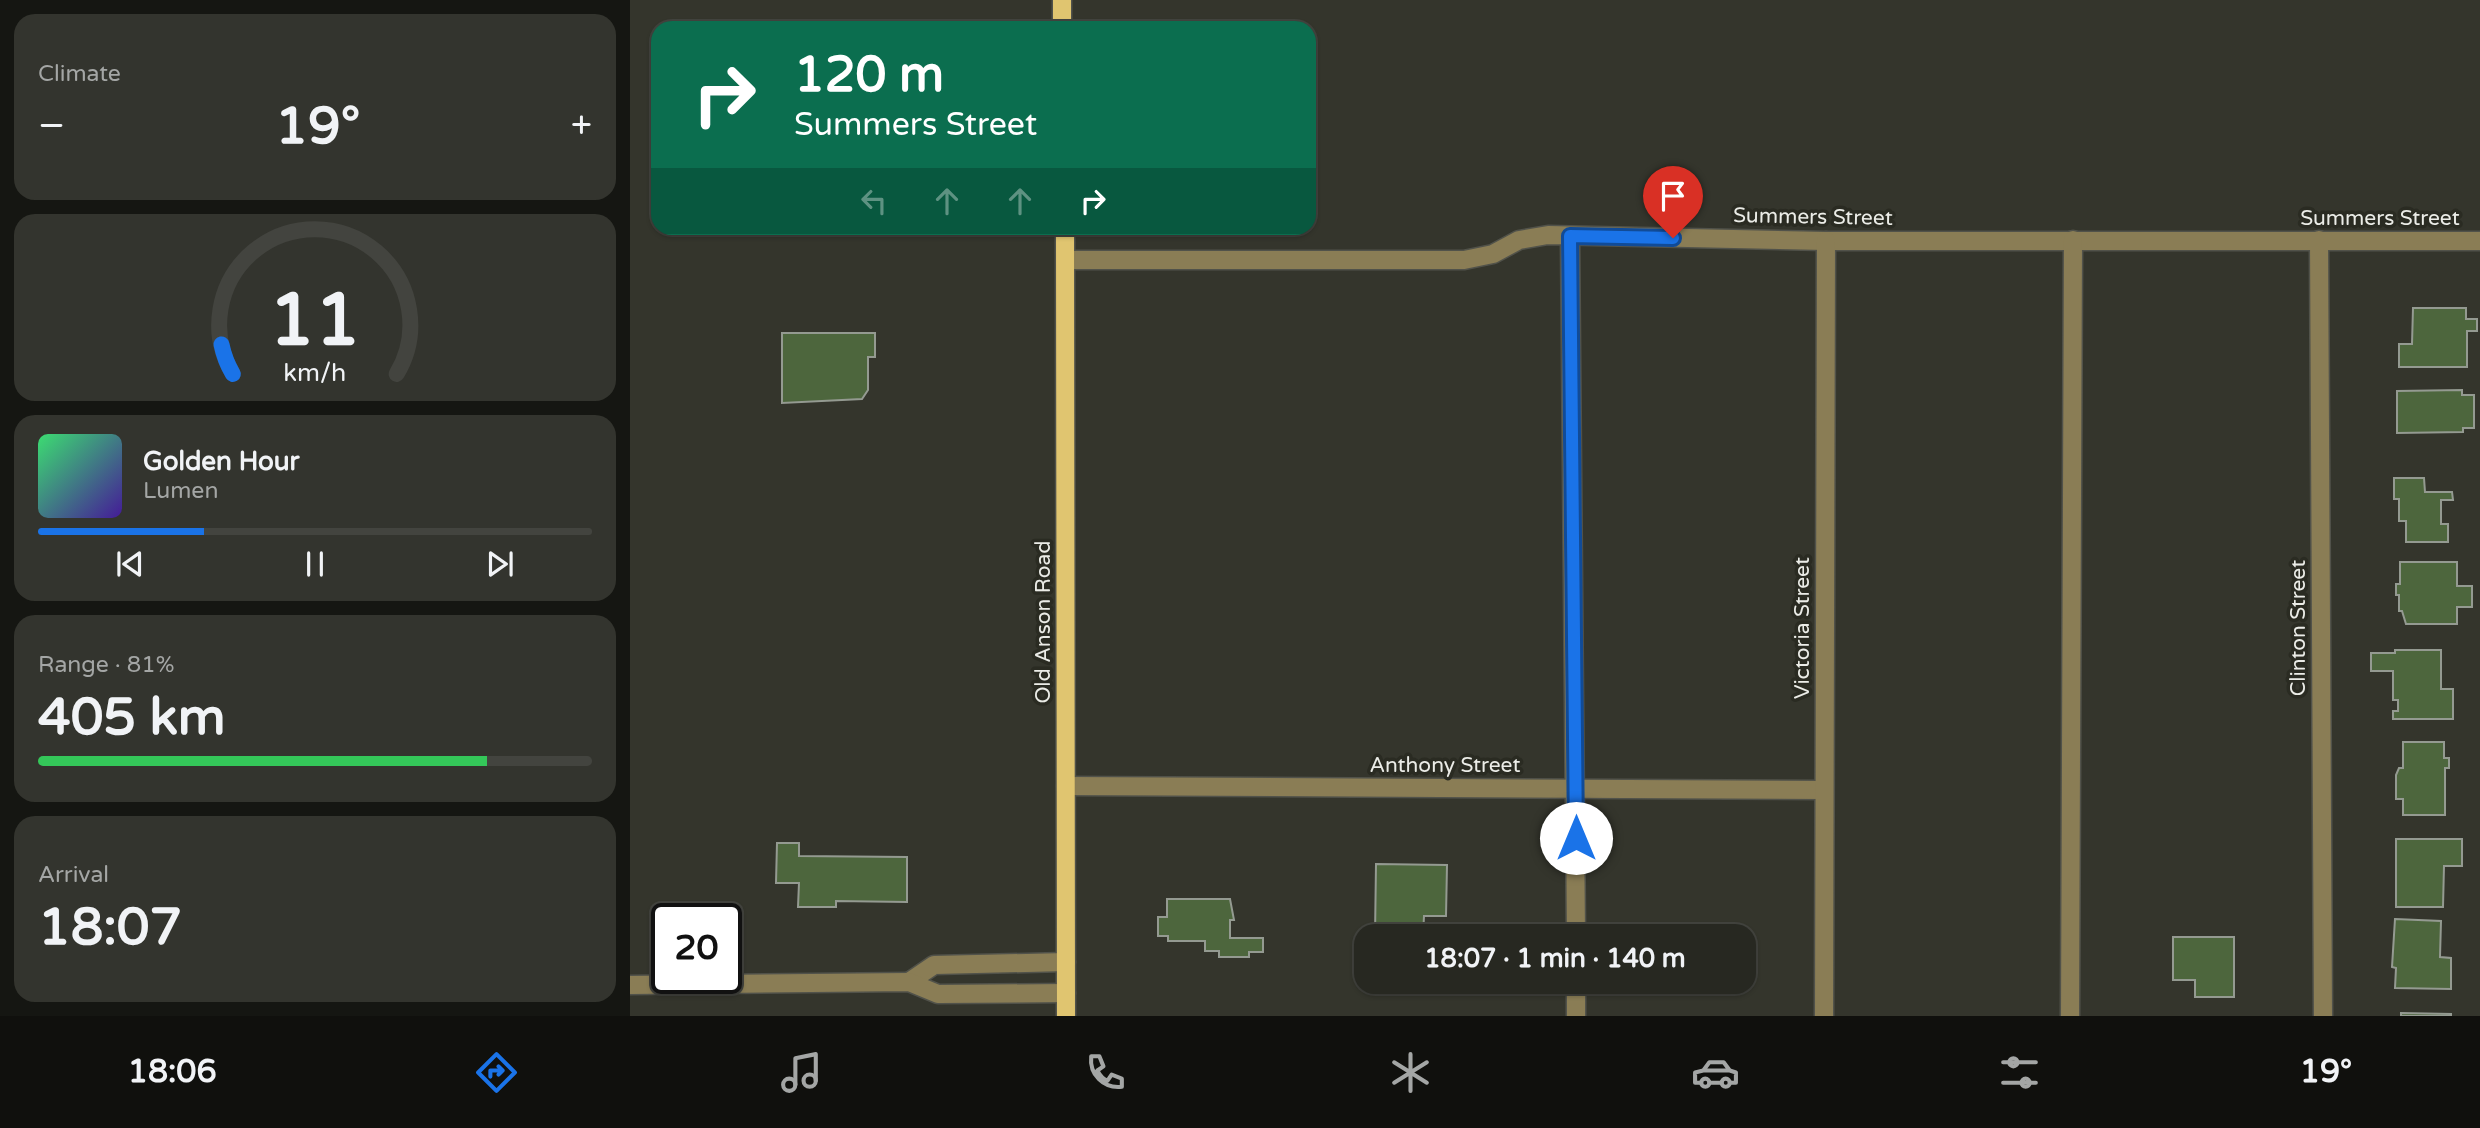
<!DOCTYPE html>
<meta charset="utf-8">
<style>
body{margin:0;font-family:"Varela Round",sans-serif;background:#33342e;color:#f1f3f6;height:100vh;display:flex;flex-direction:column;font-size:26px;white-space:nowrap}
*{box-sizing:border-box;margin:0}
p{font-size:23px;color:#a4a6a5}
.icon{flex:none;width:38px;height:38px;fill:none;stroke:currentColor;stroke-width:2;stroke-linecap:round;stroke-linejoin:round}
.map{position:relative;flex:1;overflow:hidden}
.drawer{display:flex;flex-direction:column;gap:14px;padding:14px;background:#151612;width:630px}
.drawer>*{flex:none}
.hud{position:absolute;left:21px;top:21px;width:665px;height:214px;border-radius:21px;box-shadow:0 2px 5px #0004,0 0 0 2px #43443f;background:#0b6e4f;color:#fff;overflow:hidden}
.speed{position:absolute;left:21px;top:903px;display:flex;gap:14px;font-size:35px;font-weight:700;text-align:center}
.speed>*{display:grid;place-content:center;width:91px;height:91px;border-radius:50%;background:#272821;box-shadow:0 2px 5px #0004,0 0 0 2px #43443f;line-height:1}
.speed .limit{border:4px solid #111;border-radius:10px;background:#fff;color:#111}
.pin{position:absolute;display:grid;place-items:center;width:60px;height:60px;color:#fff;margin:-72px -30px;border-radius:50% 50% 50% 0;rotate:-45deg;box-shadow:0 0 7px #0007}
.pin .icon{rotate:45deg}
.me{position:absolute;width:77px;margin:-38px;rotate:0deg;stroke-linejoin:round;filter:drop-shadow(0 0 5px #0008)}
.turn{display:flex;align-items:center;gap:24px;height:147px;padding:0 28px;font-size:32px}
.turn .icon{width:91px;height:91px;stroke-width:2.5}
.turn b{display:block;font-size:49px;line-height:60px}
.lanes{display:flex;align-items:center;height:66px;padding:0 28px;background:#0003;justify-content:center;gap:35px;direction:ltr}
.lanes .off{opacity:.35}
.big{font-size:52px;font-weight:700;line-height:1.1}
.drawer .widget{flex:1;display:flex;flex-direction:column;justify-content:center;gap:10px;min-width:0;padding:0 24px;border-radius:21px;background:#33342e}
.drawer .dial{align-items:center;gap:0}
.dial svg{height:182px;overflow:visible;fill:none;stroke:#43443f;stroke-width:7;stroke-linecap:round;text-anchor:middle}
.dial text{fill:#f1f3f6;stroke:none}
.song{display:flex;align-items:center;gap:21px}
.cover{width:84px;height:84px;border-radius:10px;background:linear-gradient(135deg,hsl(140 70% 55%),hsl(260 70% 35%))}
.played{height:7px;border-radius:4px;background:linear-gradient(90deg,#1a73e8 30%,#43443f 30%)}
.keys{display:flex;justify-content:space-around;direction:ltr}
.heat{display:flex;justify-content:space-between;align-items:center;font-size:38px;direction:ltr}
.charge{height:10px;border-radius:5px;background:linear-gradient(90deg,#34c759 81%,#43443f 0)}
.trip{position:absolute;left:724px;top:924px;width:402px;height:70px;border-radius:21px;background:#272821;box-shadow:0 2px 5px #0004,0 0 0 2px #43443f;font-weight:700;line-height:70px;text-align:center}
.dock{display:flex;height:112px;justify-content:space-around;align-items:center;background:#10100d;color:#a4a6a5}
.dock .icon{width:49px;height:49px}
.dock .active{color:#1a73e8}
.dock b{font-size:32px;color:#f1f3f6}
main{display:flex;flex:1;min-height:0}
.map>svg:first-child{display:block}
.building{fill:#4d663d;stroke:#949a91;stroke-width:2}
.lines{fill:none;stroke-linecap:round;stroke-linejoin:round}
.minor-casing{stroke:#51524a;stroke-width:21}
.major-casing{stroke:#51524a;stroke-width:21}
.minor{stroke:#8a7d55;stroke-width:18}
.major{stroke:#e0c570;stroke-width:18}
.route-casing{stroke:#114b97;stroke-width:18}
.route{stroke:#1a73e8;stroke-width:12}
.labels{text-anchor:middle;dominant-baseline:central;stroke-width:7;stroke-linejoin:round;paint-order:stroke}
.street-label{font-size:21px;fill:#ebece7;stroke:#2a2b22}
</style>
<main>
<section class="drawer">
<div class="widget"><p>Climate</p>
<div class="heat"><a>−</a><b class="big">19°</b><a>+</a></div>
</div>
<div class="widget dial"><svg viewBox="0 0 100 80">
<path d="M14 69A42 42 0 1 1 86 69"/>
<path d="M14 69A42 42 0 0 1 9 56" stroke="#1a73e8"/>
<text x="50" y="56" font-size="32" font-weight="700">11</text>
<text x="50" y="72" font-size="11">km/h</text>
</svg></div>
<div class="widget">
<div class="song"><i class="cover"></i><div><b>Golden Hour</b><p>Lumen</p></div></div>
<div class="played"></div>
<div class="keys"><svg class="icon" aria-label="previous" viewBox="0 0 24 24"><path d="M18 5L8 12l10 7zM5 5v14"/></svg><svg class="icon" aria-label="pause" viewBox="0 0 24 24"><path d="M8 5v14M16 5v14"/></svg><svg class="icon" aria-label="next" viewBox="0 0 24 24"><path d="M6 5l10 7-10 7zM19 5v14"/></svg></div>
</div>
<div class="widget"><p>Range · 81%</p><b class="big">405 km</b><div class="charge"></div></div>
<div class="widget"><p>Arrival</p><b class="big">18:07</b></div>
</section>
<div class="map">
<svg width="1850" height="1016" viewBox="0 0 1850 1016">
<rect width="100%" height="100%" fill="#34352c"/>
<!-- building -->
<g class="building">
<polygon points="1783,308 1836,308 1836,319 1847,319 1847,331 1837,331 1837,367 1769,367 1769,344 1782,344"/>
<polygon points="152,333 245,333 245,357 238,357 238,390 232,399 152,403"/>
<polygon points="1832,390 1832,395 1844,395 1844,428 1833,428 1833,432 1767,433 1767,391"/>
<polygon points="1764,478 1794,478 1795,492 1822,492 1823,500 1811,500 1811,524 1818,524 1818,542 1776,542 1776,521 1769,521 1769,499 1764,499"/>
<polygon points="1770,562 1827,562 1827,586 1842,586 1842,607 1827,607 1827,624 1776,624 1772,611 1769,611 1769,595 1766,595 1766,584 1770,584"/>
<polygon points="1765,650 1811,650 1811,689 1823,689 1823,719 1763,719 1763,711 1768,711 1768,700 1763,700 1763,671 1741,671 1741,653 1765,653"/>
<polygon points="1773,742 1814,742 1814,758 1819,758 1819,768 1815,768 1815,815 1773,815 1773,799 1766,799 1766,775 1769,768 1773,768"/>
<polygon points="1766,839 1832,839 1832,866 1814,866 1813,907 1766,907"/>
<polygon points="147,843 169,843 169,856 277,857 277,902 206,901 206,907 168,907 169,883 146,883"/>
<polygon points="746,864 817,865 816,916 794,916 793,936 745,936"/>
<polygon points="537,899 600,899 604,920 600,920 600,938 633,938 633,952 619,952 619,957 589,957 589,951 575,951 575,941 538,941 538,936 528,936 528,917 537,917"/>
<polygon points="1765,919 1811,921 1810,957 1821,958 1821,989 1765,988 1766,968 1762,967"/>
<polygon points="1543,937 1604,937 1604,997 1565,997 1565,980 1543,980"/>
<polygon points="1771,1013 1821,1014 1821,1016 1771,1016"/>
</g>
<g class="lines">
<!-- minor casing -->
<g class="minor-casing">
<g id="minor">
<polyline points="940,236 946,936"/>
<polyline points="1689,240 1693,1016"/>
<polyline points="436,260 834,260 863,254 889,240 918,235 1196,241 1850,241"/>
<polyline points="436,786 1194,790"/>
<polyline points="279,982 304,965 436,962"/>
<polyline points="946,982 946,1016"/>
<polyline points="0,985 279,982 308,994 436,993"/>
<polyline points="1194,1016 1196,241"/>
<polyline points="1440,1016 1443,240"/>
</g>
</g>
<!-- major casing -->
<g class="major-casing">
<g id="major">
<polyline points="432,0 432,28"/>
<polyline points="435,228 436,1016"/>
</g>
</g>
<!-- minor -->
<use href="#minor" class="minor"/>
<!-- major -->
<use href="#major" class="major"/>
</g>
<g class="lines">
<!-- route casing -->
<g class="route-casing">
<polyline id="route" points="946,838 940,236 1043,238"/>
</g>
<!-- route -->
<use href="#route" class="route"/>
</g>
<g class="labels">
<!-- street labels -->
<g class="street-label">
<text transform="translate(1183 217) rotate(1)">Summers Street</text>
<text x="1750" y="218">Summers Street</text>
<text transform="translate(413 622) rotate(-90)">Old Anson Road</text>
<text transform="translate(1172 628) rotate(-90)">Victoria Street</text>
<text transform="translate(1668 628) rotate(-90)">Clinton Street</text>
<text x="815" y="765">Anthony Street</text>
</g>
</g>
</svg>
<div class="speed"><div class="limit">20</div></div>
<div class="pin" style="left:1043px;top:238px;background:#d93025"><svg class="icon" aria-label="arrive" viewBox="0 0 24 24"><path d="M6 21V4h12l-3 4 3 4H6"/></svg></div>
<svg class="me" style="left:946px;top:838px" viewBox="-20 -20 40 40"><circle r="19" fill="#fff"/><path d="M0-13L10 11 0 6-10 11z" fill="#1a73e8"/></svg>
<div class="trip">18:07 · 1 min · 140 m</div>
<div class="hud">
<div class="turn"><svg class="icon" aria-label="right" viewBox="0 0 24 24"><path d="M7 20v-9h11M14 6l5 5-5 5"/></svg><div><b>120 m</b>Summers Street</div></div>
<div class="lanes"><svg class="icon off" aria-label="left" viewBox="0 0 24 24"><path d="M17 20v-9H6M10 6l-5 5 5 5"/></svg><svg class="icon off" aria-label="ahead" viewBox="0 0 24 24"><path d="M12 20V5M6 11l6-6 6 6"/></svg><svg class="icon off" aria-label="ahead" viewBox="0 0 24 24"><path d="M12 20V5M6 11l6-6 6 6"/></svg><svg class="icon" aria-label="right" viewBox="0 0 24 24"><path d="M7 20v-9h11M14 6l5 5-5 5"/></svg></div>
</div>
</div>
</main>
<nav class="dock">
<b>18:06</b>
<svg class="icon active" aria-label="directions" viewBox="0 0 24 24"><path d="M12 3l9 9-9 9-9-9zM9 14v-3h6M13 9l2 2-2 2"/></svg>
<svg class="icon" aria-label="music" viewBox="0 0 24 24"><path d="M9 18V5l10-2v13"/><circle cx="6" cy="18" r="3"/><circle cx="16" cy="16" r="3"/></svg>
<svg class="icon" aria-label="phone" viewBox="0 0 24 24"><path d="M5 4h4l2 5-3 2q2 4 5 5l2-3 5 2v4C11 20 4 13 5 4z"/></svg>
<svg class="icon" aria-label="climate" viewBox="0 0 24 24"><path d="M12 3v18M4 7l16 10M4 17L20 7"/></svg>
<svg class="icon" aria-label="car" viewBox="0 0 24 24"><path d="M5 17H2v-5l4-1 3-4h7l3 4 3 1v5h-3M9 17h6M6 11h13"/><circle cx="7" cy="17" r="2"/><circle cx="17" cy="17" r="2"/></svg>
<svg class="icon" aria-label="filters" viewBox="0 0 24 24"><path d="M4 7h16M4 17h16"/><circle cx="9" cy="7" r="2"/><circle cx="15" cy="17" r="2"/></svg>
<b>19°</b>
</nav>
